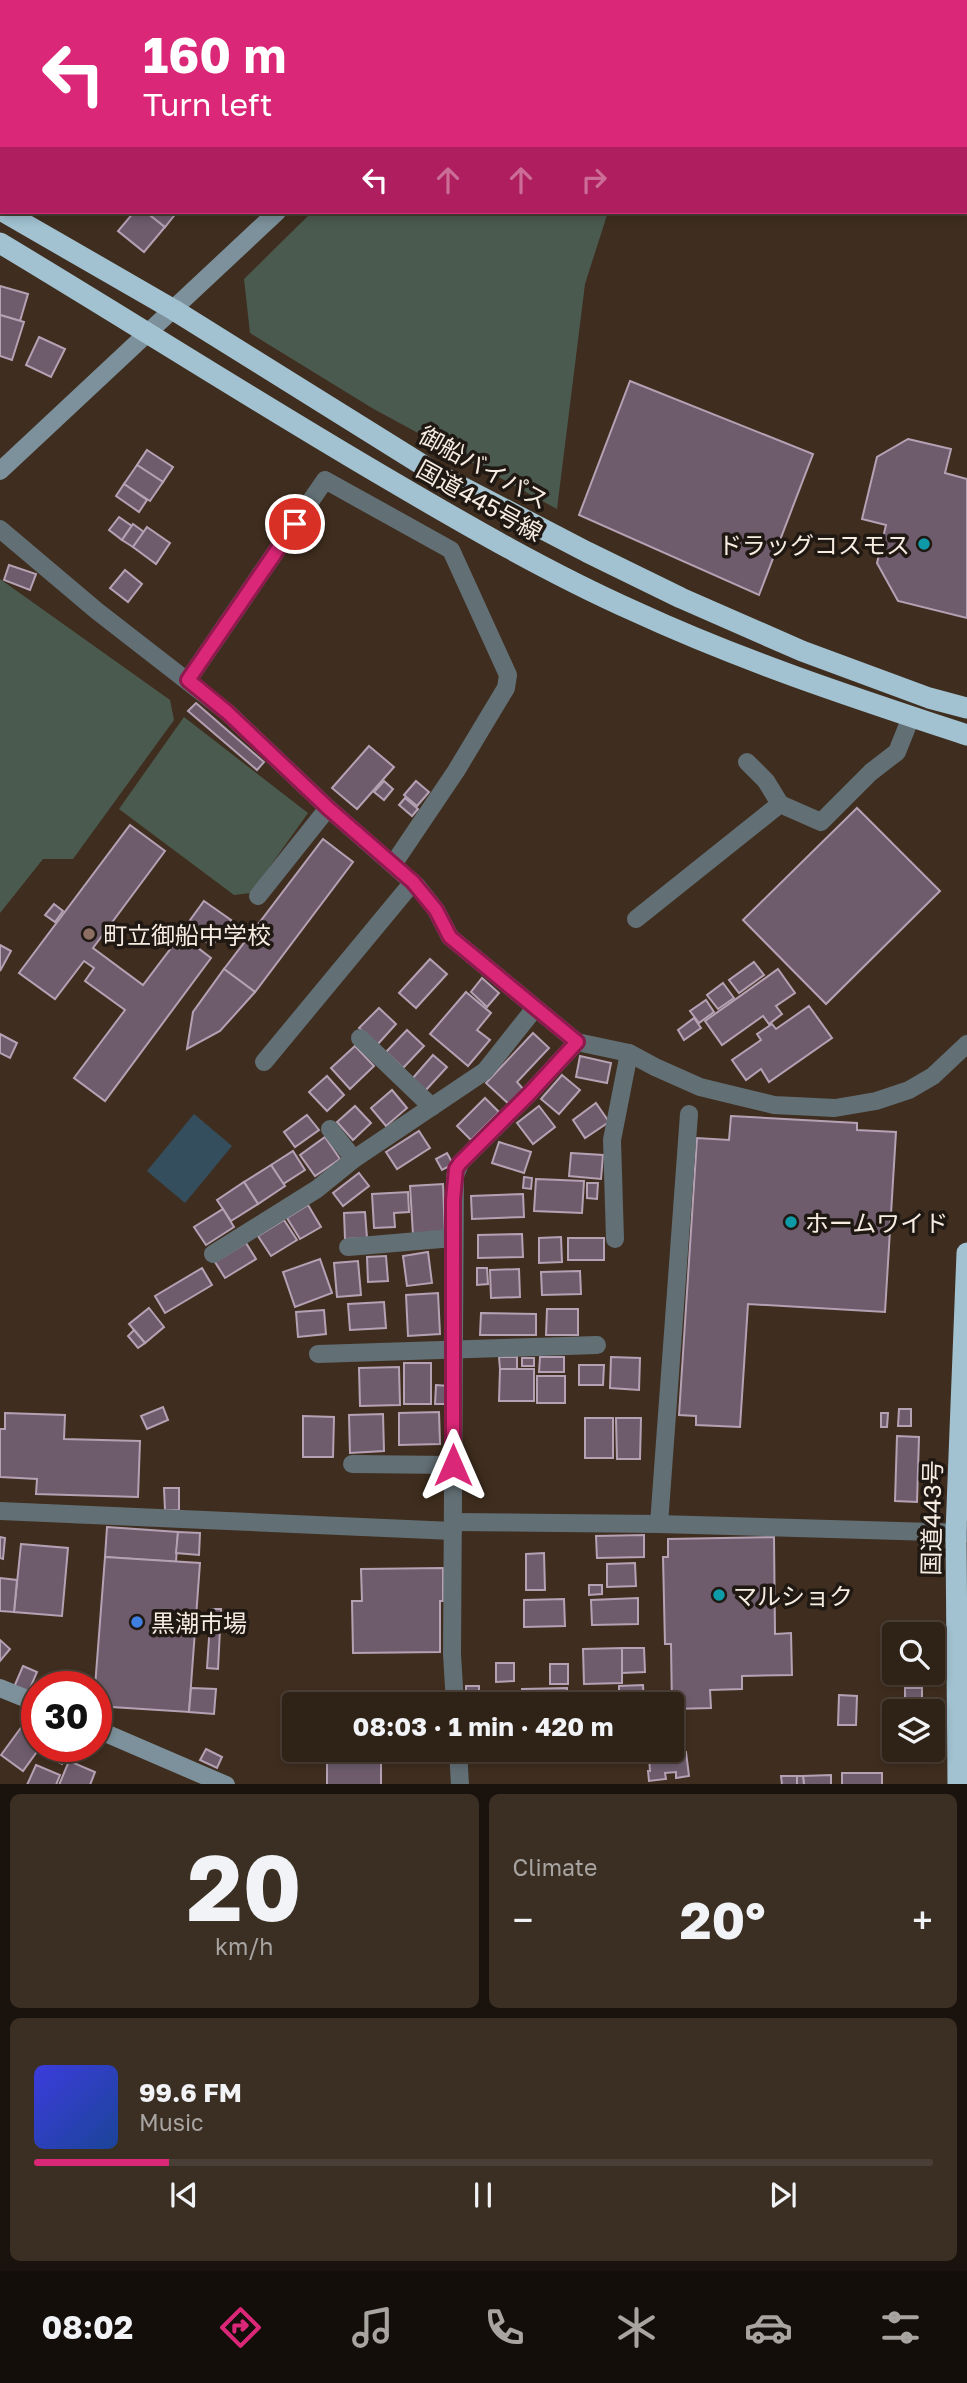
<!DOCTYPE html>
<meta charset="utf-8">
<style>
body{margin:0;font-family:"Golos Text","Noto Sans JP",sans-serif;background:#3b2f24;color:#f1f3f6;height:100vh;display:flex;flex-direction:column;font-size:26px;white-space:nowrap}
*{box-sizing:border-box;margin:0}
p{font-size:23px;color:#a7a4a1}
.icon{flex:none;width:38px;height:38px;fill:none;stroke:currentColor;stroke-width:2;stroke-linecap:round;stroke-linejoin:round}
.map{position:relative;height:1784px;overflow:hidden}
.drawer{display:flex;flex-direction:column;gap:10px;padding:10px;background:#1a130d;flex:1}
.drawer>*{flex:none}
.guide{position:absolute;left:0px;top:0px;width:968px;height:214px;box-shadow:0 4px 10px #0003,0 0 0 2px #4a3f36;background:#db2777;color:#fff;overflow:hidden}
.fabs{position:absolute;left:882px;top:1622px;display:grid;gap:14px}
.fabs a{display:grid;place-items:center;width:63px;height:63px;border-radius:7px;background:#2f2217;box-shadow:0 4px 10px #0003,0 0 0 2px #4a3f36;font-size:35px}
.speed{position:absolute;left:21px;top:1671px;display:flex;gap:14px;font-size:35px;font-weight:700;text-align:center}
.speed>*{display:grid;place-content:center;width:91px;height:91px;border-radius:50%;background:#2f2217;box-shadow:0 4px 10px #0003,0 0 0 2px #4a3f36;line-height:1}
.speed .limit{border:10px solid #d22;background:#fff;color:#111}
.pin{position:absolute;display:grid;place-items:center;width:60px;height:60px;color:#fff;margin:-30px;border:4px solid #fff;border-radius:50%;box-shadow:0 2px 7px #0007}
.me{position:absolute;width:77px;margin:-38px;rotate:0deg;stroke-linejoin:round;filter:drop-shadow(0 0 5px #0008)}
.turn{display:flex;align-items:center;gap:24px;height:147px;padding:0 28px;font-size:32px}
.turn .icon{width:91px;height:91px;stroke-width:2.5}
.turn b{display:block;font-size:49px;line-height:60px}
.lanes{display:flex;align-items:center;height:66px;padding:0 28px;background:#0003;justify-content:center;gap:35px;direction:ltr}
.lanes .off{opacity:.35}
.big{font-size:52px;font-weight:700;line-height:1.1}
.drawer .widget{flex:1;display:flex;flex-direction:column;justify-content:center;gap:10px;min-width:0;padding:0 24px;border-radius:10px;background:#3b2f24}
.drawer .dial{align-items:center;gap:0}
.dial b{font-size:91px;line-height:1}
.song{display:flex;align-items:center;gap:21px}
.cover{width:84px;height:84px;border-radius:10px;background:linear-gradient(135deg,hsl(240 70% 55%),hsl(220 70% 35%))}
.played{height:7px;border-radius:4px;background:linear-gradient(90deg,#db2777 15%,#4a3f36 15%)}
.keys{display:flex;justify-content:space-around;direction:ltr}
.heat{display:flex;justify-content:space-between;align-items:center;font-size:38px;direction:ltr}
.drawer .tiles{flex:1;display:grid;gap:10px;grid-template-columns:1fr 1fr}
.widget:last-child{grid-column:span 2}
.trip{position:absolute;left:282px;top:1692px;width:402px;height:70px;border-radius:7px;background:#2f2217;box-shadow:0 4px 10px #0003,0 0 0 2px #4a3f36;font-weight:700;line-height:70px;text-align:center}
.tab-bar{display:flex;height:112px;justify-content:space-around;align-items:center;background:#130e09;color:#a7a4a1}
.tab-bar .icon{width:49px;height:49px}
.tab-bar .active{color:#db2777}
.tab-bar b{font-size:32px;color:#f1f3f6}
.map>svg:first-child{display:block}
.green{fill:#4a5a4f}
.water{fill:#354e5e}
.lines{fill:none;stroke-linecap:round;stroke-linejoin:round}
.stream{stroke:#354e5e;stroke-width:6}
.building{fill:#6e5c6d;stroke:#b5a1b4;stroke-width:2}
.street{stroke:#626f75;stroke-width:18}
.secondary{stroke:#7c919b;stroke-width:18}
.highway{stroke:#a2c2d1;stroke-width:21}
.route-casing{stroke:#8e194d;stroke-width:18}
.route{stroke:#db2777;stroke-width:12}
.culture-dot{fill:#0f9aa8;stroke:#201812;stroke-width:2.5}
.education-dot{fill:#8d6e63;stroke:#201812;stroke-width:2.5}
.shop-dot{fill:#3f7fe0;stroke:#201812;stroke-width:2.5}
.labels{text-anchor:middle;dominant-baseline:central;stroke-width:7;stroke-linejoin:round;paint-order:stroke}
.street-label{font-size:24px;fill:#f7ece2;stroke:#201812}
.poi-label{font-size:24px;fill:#f7ece2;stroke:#201812;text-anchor:start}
</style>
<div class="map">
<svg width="967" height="1785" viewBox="0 0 967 1785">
<rect width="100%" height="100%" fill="#3f2e1f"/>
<!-- green -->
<g class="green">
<polygon points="312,212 608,212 585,284 557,509 372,408 250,333 244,279"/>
<polygon points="0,579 170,700 174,720 73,859 43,859 0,913"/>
<polygon points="184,717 308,813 251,893 234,895 119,809"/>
</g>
<!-- water -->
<polygon class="water" points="194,1114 232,1146 185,1203 147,1171"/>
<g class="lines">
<!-- stream -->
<polyline class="stream" points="54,0 57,2"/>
</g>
<!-- building -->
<g class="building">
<polygon points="134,212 146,212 165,227 144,252 118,231"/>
<polygon points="146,212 177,212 165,227"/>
<polygon points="0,286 28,294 20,321 0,315"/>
<polygon points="0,315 24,322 12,360 0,356"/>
<polygon points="39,337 65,349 51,377 26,365"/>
<polygon points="630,381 813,454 759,595 579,515"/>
<polygon points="908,439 951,449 945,473 967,479 967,618 898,601 877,563 886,525 862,519 877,457"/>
<polygon points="147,450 173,467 163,482 137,465"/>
<polygon points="137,465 163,482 150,501 124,484"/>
<polygon points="124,484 147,500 139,512 116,496"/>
<polygon points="119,517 132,526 122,540 109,530"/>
<polygon points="133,524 144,532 133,547 122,540"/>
<polygon points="147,527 170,543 156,564 133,547"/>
<polygon points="9,565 36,574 30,590 4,580"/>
<polygon points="125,570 142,584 128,602 110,588"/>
<polygon points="196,703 264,762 257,770 188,711"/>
<polygon points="369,746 394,767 357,809 332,788"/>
<polygon points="384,781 393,789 384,800 374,792"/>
<polygon points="416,781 429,792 417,806 404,795"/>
<polygon points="405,798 418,809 412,816 399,805"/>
<polygon points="857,808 940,891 826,1004 743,920"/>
<polygon points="130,825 165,851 93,948 143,985 181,935 211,958 105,1101 74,1078 125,1010 85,981 94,968 84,961 55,999 19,973"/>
<polygon points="323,839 353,862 255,992 224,969"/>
<polygon points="204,901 231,920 212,946 185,927"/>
<polygon points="54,904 63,911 55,922 45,915"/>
<polygon points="0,945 11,951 0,971"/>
<polygon points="430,959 447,974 416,1008 399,993"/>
<polygon points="754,962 764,975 739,993 729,980"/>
<polygon points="224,969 255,992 220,1031 187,1049 193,1012"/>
<polygon points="778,969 795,993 776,1006 782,1014 769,1024 763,1016 722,1045 705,1021"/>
<polygon points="482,978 499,993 487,1007 471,992"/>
<polygon points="723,983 734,998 718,1009 707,995"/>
<polygon points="466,992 491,1013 477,1030 490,1040 468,1066 430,1034"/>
<polygon points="706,1000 714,1012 699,1023 690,1011"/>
<polygon points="809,1006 832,1038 769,1082 761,1069 746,1080 732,1060 761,1040 757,1034 772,1024 776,1029"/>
<polygon points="379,1008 396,1024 377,1045 359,1028"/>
<polygon points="694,1018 701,1028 684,1040 678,1030"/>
<polygon points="407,1030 424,1046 403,1068 386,1052"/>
<polygon points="533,1033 549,1048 517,1082 525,1091 511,1106 486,1083"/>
<polygon points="0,1034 17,1043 10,1058 0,1053"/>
<polygon points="355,1046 374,1066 350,1089 331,1068"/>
<polygon points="433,1055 447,1067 425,1091 412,1079"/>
<polygon points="580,1056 611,1063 607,1083 576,1077"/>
<polygon points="562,1075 580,1090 559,1114 541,1099"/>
<polygon points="327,1076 344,1095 327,1111 309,1092"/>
<polygon points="392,1090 407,1108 386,1126 371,1108"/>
<polygon points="485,1098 499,1112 471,1140 457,1126"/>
<polygon points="596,1103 609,1122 585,1138 573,1120"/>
<polygon points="355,1106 371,1123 353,1140 337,1122"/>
<polygon points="539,1106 555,1127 533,1144 517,1123"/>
<polygon points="307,1115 319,1130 295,1147 284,1132"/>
<polygon points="731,1116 857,1123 857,1130 896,1132 885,1312 748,1304 740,1427 696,1425 696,1416 679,1415 697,1138 729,1140"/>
<polygon points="419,1131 430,1148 397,1169 386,1152"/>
<polygon points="325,1137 340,1159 315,1176 300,1155"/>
<polygon points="499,1142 531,1152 524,1173 492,1163"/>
<polygon points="293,1151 305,1170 283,1184 271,1165"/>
<polygon points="447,1153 453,1164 442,1170 436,1159"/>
<polygon points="571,1153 603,1155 601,1179 569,1176"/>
<polygon points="271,1165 285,1186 258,1204 244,1182"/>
<polygon points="359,1173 369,1186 343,1206 333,1193"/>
<polygon points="524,1177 532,1178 531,1189 523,1188"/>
<polygon points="536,1179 584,1181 582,1213 534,1211"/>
<polygon points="244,1182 258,1204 231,1221 217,1200"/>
<polygon points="587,1183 598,1183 597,1199 587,1198"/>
<polygon points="443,1184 445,1233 413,1235 410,1186"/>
<polygon points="408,1192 409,1212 394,1213 395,1227 374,1228 372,1194"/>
<polygon points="523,1194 524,1217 472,1219 471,1196"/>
<polygon points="308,1205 321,1227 300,1239 287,1218"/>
<polygon points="223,1209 234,1227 206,1245 194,1227"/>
<polygon points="365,1212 367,1238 345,1239 344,1213"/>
<polygon points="284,1220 297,1240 271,1256 258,1236"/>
<polygon points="522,1234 523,1257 478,1258 478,1235"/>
<polygon points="561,1237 562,1262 539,1263 539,1238"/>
<rect x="568" y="1238" width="36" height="22"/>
<polygon points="246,1243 256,1259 225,1278 215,1262"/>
<polygon points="428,1252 432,1283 407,1286 403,1256"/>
<polygon points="386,1256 388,1281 368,1282 367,1257"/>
<polygon points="320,1259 332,1293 295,1307 283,1272"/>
<polygon points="358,1261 361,1295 337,1297 334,1263"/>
<polygon points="202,1268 212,1285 165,1313 155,1296"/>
<polygon points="477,1268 487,1268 488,1284 477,1285"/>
<polygon points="519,1269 520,1297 491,1298 490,1270"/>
<polygon points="580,1271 581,1294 542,1295 541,1272"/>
<polygon points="438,1293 440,1334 408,1336 406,1295"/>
<polygon points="384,1302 386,1328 350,1330 348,1304"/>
<polygon points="149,1308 164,1327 145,1343 129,1324"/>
<polygon points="547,1309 578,1309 578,1335 546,1335"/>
<polygon points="324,1310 326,1334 298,1337 296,1312"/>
<polygon points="481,1313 536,1314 536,1335 480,1335"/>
<polygon points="134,1330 145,1343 138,1348 128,1336"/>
<polygon points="499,1357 517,1357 517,1369 500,1369"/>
<polygon points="540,1357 564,1357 564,1372 539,1372"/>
<polygon points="611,1357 640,1358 639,1390 610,1388"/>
<rect x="522" y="1358" width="12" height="8"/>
<rect x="404" y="1363" width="27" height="41"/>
<polygon points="579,1365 604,1365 603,1385 579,1385"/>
<polygon points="399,1367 400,1405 360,1406 359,1368"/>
<polygon points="500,1369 534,1369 534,1401 499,1401"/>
<rect x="537" y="1376" width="28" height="27"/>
<polygon points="436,1385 448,1386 447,1404 435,1404"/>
<polygon points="163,1407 168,1420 147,1429 141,1416"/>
<polygon points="899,1409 911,1409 911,1426 898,1426"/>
<polygon points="439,1412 440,1444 399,1445 399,1413"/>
<polygon points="5,1413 65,1415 64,1439 140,1441 138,1497 36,1494 37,1479 0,1477 0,1429 5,1429"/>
<polygon points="881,1413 888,1413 887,1427 881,1427"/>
<polygon points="383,1414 384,1451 350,1453 349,1415"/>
<polygon points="303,1416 334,1417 333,1457 303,1457"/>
<rect x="585" y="1418" width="28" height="40"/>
<polygon points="616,1418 641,1418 640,1459 617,1459"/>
<polygon points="897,1436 919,1437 917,1502 895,1501"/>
<polygon points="164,1488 179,1488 179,1510 165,1510"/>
<polygon points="107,1527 178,1532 176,1562 105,1557"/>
<polygon points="178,1532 200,1533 199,1555 176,1553"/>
<polygon points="644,1535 644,1557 597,1558 596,1536"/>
<polygon points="0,1537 5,1538 3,1559 0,1558"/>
<polygon points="774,1537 775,1634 791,1633 792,1675 742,1676 742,1689 710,1690 711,1708 672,1709 671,1644 665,1644 663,1557 668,1557 668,1539"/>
<polygon points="21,1544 68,1548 62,1616 14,1612"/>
<polygon points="544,1553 545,1590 526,1590 526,1554"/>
<polygon points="105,1557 200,1563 189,1712 96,1706 95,1687"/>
<polygon points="635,1563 636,1586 607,1587 607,1564"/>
<polygon points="443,1568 443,1601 440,1601 440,1652 353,1653 352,1601 362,1601 361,1569"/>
<polygon points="0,1578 17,1580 14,1612 0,1611"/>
<polygon points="589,1585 602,1585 602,1594 589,1595"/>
<polygon points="638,1598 638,1624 592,1625 591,1600"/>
<polygon points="564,1599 565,1626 524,1627 524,1600"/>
<polygon points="211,1609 221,1609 218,1669 207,1668"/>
<polygon points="0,1640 10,1649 0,1661"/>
<polygon points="622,1648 622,1683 584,1684 583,1649"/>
<polygon points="622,1648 644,1648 645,1672 622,1673"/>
<polygon points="496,1663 514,1663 514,1681 496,1682"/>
<rect x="550" y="1664" width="18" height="20"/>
<polygon points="23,1666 37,1672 28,1693 14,1687"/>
<polygon points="643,1685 644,1704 619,1704 619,1686"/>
<rect x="466" y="1686" width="13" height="18"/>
<polygon points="191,1688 216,1689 214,1714 189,1712"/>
<polygon points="567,1688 568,1704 522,1704 522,1689"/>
<polygon points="905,1688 922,1688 922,1707 905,1708"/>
<polygon points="513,1691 513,1704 481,1704 481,1692"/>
<polygon points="839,1695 857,1696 856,1725 838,1725"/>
<polygon points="28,1718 37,1724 37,1746 41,1746 23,1771 1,1755"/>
<polygon points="61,1746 70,1746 62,1764 54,1760"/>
<polygon points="206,1749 222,1757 217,1768 200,1760"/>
<polygon points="686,1752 689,1776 676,1778 676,1772 665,1773 666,1779 649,1781 648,1771 650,1771 649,1756"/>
<rect x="327" y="1756" width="54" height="29"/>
<polygon points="69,1761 95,1772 90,1785 59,1785"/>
<polygon points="36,1765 60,1775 56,1785 27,1785"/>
<rect x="842" y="1773" width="40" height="12"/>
<polygon points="831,1775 831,1785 804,1785 803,1776"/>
<polygon points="781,1776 797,1776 797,1785 782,1785"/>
<polygon points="797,1776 803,1776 804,1785 797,1785"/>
</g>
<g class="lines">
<!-- street -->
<g class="street">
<polyline points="70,2 71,0"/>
<polyline points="0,176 2,177"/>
<polyline points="0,529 97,611 227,712 328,808 417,886 436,910 450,937 577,1042 629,1053 655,1067 700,1087 741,1097 774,1105 835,1108 876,1101 909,1090 933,1076 967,1044"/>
<polyline points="188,680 325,480 451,550 508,675 506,688 456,771 394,863"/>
<polyline points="747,762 766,781 780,804"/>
<polyline points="258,896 328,808"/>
<polyline points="636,919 780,804 821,822 871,772 897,752 911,717"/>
<polyline points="360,1038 432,1107"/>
<polyline points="264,1062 413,882"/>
<polyline points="330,1129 354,1159"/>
<polyline points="615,1239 612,1140 629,1053"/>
<polyline points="348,1247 453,1238"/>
<polyline points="213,1254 317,1189 354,1159 485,1071 535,1008"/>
<polyline points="318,1354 597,1345"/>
<polyline points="352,1464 453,1465"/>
<polyline points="0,1511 453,1531"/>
<polyline points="453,1522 659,1524 967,1533"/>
<polyline points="659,1524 689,1114"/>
<polyline points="455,1704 452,1654 455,1176 460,1163 529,1094 577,1042"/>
<polyline points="458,1750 460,1785"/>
</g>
<!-- secondary -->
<g class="secondary">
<polyline points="501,2 503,0"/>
<polyline points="0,471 277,212"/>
<polyline points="0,1688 37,1703"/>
<polyline points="96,1729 226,1785"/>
</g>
<!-- highway -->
<g class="highway">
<polyline points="4,212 174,310 437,474 587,552 681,598 802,651 929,698 967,708"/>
<path d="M0 243C130 321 258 403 388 479 468 526 549 573 634 611 742 661 855 698 967 735"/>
<polyline points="958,1785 956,1532 967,1253"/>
</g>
</g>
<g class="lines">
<!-- route casing -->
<g class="route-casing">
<polyline id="route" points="295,524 188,680 227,712 328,808 413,882 436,910 450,937 577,1042 529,1094 460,1163 456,1169 453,1200 453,1465"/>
</g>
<!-- route -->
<use href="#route" class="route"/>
</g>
<!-- markers -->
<g class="culture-dot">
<circle cx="924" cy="544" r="7"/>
<circle cx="791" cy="1222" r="7"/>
<circle cx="719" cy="1595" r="7"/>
</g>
<circle class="education-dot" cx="89" cy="934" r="7"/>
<circle class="shop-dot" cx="137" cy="1622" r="7"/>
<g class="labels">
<!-- street labels -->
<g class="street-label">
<text transform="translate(484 467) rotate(29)">御船バイパス</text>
<text transform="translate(480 500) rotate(29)">国道445号線</text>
<text transform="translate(931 1518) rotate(-89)">国道443号</text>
</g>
<!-- poi labels -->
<g class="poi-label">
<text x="910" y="544" text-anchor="end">ドラッグコスモス</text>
<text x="103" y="934">町立御船中学校</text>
<text x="805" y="1222">ホームワイド</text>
<text x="733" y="1595">マルショク</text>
<text x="151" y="1622">黒潮市場</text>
</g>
</g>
</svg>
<div class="fabs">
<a><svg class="icon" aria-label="search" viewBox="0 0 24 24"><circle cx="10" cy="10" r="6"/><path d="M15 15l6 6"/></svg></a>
<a><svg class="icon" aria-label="layers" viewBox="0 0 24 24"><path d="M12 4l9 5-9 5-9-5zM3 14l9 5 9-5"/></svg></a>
</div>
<div class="speed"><div class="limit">30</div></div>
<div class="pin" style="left:295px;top:524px;background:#d93025"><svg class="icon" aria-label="arrive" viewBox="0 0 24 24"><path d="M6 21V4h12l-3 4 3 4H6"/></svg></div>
<svg class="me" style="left:453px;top:1465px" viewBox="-20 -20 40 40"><path d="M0-17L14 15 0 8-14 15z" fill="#db2777" stroke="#fff" stroke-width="4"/></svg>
<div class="trip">08:03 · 1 min · 420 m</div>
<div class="guide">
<div class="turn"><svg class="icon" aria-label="left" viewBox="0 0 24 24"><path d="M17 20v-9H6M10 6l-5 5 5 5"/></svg><div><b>160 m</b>Turn left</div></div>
<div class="lanes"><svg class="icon" aria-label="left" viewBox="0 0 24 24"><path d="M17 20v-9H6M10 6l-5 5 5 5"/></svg><svg class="icon off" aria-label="ahead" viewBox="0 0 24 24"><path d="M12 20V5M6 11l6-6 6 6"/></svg><svg class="icon off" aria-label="ahead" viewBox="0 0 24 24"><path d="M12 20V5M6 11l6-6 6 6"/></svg><svg class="icon off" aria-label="right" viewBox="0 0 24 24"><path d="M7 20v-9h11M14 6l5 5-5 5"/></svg></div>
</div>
</div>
<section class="drawer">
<div class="tiles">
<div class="widget dial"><b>20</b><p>km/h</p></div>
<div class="widget"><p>Climate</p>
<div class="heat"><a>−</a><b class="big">20°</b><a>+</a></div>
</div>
<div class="widget">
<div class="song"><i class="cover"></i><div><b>99.6 FM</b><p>Music</p></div></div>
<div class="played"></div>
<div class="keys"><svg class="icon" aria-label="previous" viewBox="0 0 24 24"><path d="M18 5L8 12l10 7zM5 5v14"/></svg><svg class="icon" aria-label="pause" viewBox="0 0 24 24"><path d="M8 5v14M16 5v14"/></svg><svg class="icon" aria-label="next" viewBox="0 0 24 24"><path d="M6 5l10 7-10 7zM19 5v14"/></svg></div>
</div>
</div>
</section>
<nav class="tab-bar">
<b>08:02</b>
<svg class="icon active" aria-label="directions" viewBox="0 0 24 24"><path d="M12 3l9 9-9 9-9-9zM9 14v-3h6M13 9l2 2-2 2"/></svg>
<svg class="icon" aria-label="music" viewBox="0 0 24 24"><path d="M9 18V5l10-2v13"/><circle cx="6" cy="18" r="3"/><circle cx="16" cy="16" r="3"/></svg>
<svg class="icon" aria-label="phone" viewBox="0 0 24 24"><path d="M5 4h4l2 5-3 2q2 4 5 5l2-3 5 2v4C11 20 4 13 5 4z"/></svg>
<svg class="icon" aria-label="climate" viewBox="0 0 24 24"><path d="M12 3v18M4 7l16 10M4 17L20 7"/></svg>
<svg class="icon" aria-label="car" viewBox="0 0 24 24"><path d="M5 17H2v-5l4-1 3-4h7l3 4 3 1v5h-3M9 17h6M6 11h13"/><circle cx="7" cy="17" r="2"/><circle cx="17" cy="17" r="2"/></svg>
<svg class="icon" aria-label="filters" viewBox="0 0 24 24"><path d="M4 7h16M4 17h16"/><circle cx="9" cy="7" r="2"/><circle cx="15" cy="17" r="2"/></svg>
</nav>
